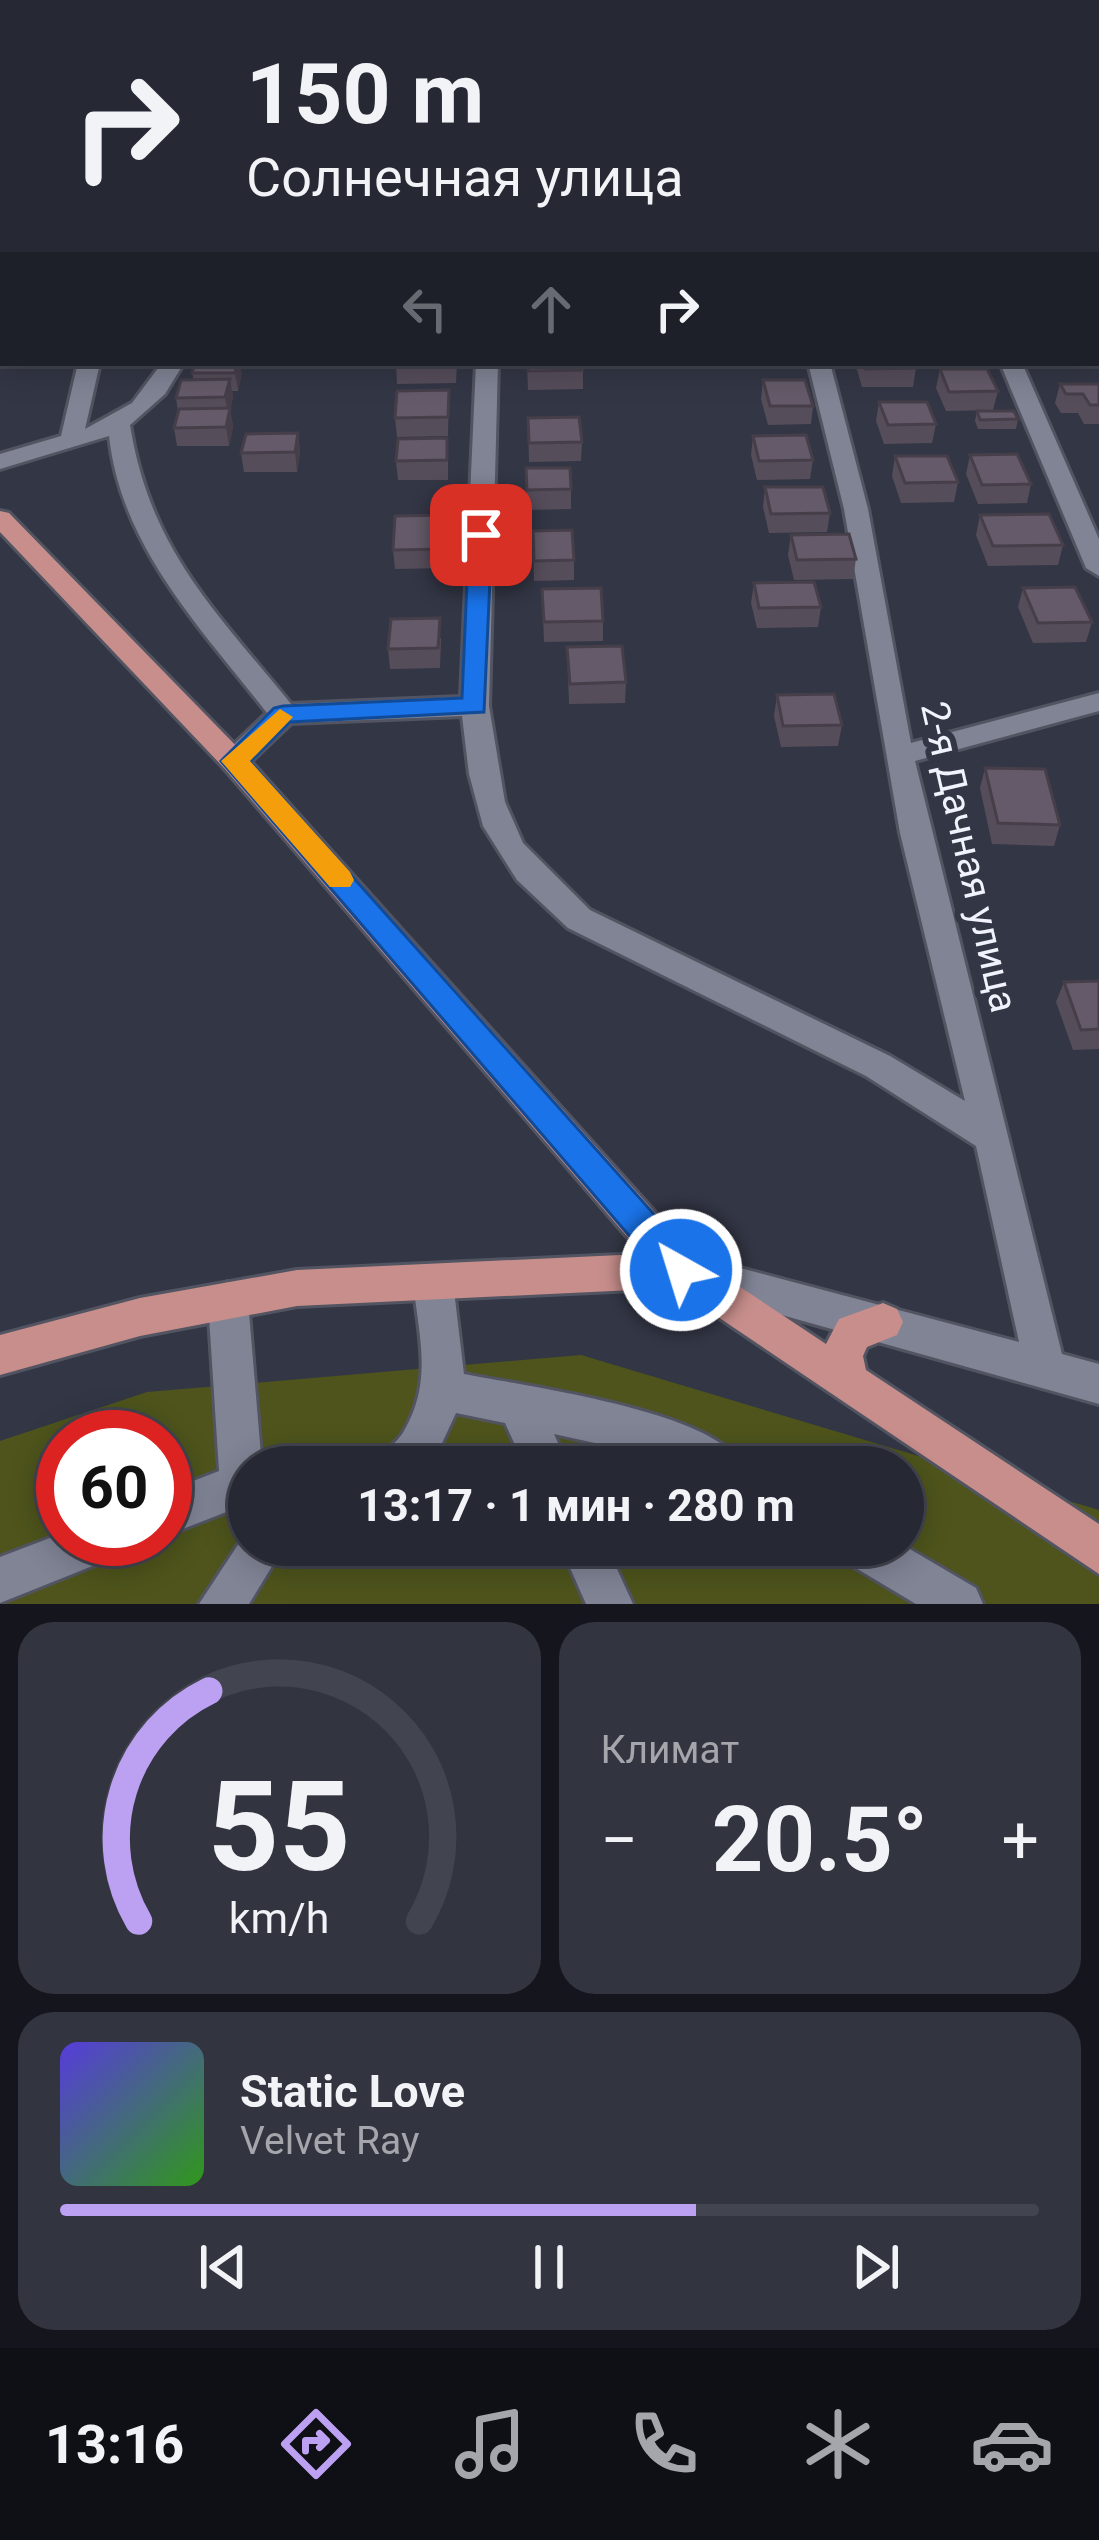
<!DOCTYPE html>
<html lang="ru">
<meta charset="utf-8">
<style>
body{margin:0;font-family:Roboto,sans-serif;background:#323440;color:#f1f3f6;height:100vh;display:flex;flex-direction:column;font-size:45px;white-space:nowrap}
*{box-sizing:border-box;margin:0}
p{font-size:39px;color:#a4a6ac}
.icon{flex:none;width:66px;height:66px;fill:none;stroke:currentColor;stroke-width:2;stroke-linecap:round;stroke-linejoin:round}
.map{position:relative;height:1604px;overflow:hidden}
.side{display:flex;flex-direction:column;gap:18px;padding:18px;background:#15161d;flex:1}
.side>*{flex:none}
.hud{position:absolute;left:0px;top:0px;width:1101px;height:366px;box-shadow:0 6px 30px #0003,0 0 0 3px #42444f;background:#262834;color:#f1f3f6;overflow:hidden}
.speed{position:absolute;left:36px;top:1410px;display:flex;gap:24px;font-size:60px;font-weight:700;text-align:center}
.speed>*{display:grid;place-content:center;width:156px;height:156px;border-radius:50%;background:#262834;box-shadow:0 6px 30px #0003,0 0 0 3px #42444f;line-height:1}
.speed .limit{border:18px solid #d22;background:#fff;color:#111}
.pin{position:absolute;display:grid;place-items:center;width:102px;height:102px;color:#fff;margin:-51px;border-radius:24px;box-shadow:0 6px 18px #0006}
.me{position:absolute;width:132px;margin:-66px;rotate:321deg;stroke-linejoin:round;filter:drop-shadow(0 0 9px #0008)}
.turn{display:flex;align-items:center;gap:42px;height:252px;padding:0 48px;font-size:54px}
.turn .icon{width:156px;height:156px;stroke-width:2.5}
.turn b{display:block;font-size:84px;line-height:102px}
.lanes{display:flex;align-items:center;height:114px;padding:0 48px;background:#0003;justify-content:center;gap:60px;direction:ltr}
.lanes .off{opacity:.35}
.big{font-size:90px;font-weight:700;line-height:1.1}
.side .widget{flex:1;display:flex;flex-direction:column;justify-content:center;gap:18px;min-width:0;padding:0 42px;border-radius:36px;background:#323440}
.side .dial{align-items:center;gap:0}
.dial svg{height:312px;overflow:visible;fill:none;stroke:#42444f;stroke-width:7;stroke-linecap:round;text-anchor:middle}
.dial text{fill:#f1f3f6;stroke:none}
.song{display:flex;align-items:center;gap:36px}
.cover{width:144px;height:144px;border-radius:18px;background:linear-gradient(135deg,hsl(250 70% 55%),hsl(110 70% 35%))}
.played{height:12px;border-radius:6px;background:linear-gradient(90deg,#bca0f2 65%,#42444f 65%)}
.keys{display:flex;justify-content:space-around;direction:ltr}
.heat{display:flex;justify-content:space-between;align-items:center;font-size:66px;direction:ltr}
.side .tiles{flex:1;display:grid;gap:18px;grid-template-columns:1fr 1fr}
.widget:last-child{grid-column:span 2}
.trip{position:absolute;left:228px;top:1446px;width:696px;height:120px;border-radius:60px;background:#262834;box-shadow:0 6px 30px #0003,0 0 0 3px #42444f;font-weight:700;line-height:120px;text-align:center}
.tab-bar{display:flex;height:192px;justify-content:space-around;align-items:center;background:#0f1015;color:#a4a6ac}
.tab-bar .icon{width:84px;height:84px}
.tab-bar .on{color:#bca0f2}
.tab-bar b{font-size:54px;color:#f1f3f6}
.map>svg:first-child{display:block}
.green{fill:#4e541b;fill-rule:evenodd}
.lines{fill:none;stroke-linecap:round;stroke-linejoin:round}
.minor-casing{stroke:#525461;stroke-width:6}
.major-casing{stroke:#525461;stroke-width:6}
.minor{fill:#808495;fill-rule:evenodd}
.major{fill:#c78e8b;fill-rule:evenodd}
.wall{fill:#564d5a}
.shaded-wall{fill:#463f4a}
.building{fill:#645a69;stroke:#463f4a;stroke-width:3}
.route{fill:#1a73e8;stroke:#114b97;stroke-width:3}
.slow{fill:#f59e0b}
.labels{text-anchor:middle;dominant-baseline:central;stroke-width:12;stroke-linejoin:round;paint-order:stroke}
.street-label{font-size:39px;fill:#f0f2fc;stroke:#333645}
</style>
<div class="map">
<svg width="1099" height="1604" viewBox="0 0 1099 1604">
<rect width="100%" height="100%" fill="#333645"/>
<!-- green -->
<path class="green" d="M581 1355 1099 1510V1604H0V1441L147 1392ZM63 1437H165V1539H63ZM249 1467H903V1545H249Z"/>
<g class="lines">
<!-- minor casing -->
<g class="minor-casing">
<g id="minor">
<polygon points="142,0 156,0 141,3"/>
<polygon points="248,0 499,0 246,3"/>
<polygon points="661,0 675,0 676,3 662,3"/>
<polygon points="831,0 845,0 847,3 833,3"/>
<polygon points="1008,0 1022,0 1024,3 1010,3"/>
<rect x="1098" y="120" width="1" height="11"/>
<path d="M78 363H100L85 429 132 403 162 363H184L165 394 130 425C150 550 215 610 291 704L461 697 476 363H498L489 706 505 802 523 843 590 910 890 1056 965 1101 900 833 844 509 808 363H830L868 509 911 743 1099 693V711L915 761 1062 1354 1099 1364V1404L685 1288 679 1275 685 1262 699 1257 1019 1342 976 1146 866 1076 568 928 517 880 483 826 469 774 462 716 291 723 244 768H224L219 761 224 754 267 713C201 628 121 547 109 436L0 469V454L61 436Z"/>
<polygon points="1000,363 1022,363 1099,539 1099,576 1086,568"/>
<path d="M433 1264 447 1269 453 1282 464 1374C524 1386 719 1411 743 1467H679L663 1458 554 1434 569 1467H525L505 1423 456 1413 431 1467H375C382 1450 396 1445 404 1431 433 1381 419 1337 413 1282L419 1269Z"/>
<polygon points="228,1282 242,1288 248,1301 262,1467 249,1467 249,1511 239,1507 165,1536 165,1492 219,1471 208,1301 214,1288"/>
<polygon points="249,1528 249,1545 285,1545 249,1604 199,1604"/>
<polygon points="63,1533 63,1539 126,1539 120,1555 0,1603 0,1557"/>
<polygon points="560,1545 606,1545 633,1604 586,1604"/>
<polygon points="837,1545 903,1545 976,1588 983,1604 916,1604 844,1561"/>
</g>
</g>
<!-- major casing -->
<g class="major-casing">
<polygon id="major" points="0,511 9,513 244,754 695,1257 826,1344 839,1319 883,1303 897,1309 903,1322 897,1335 867,1347 863,1356 866,1370 1099,1524 1099,1574 675,1288 297,1306 140,1336 0,1375 0,1335 140,1298 297,1270 642,1254 224,768 0,532"/>
</g>
<!-- minor -->
<use href="#minor" class="minor"/>
<!-- major -->
<use href="#major" class="major"/>
</g>
<!-- wall -->
<g class="wall">
<polygon points="1042,0 1076,0 1075,3 1045,3"/>
<polygon points="195,363 265,363 264,368 241,369 238,391 232,391 233,398 230,408 233,427 229,446 177,446 174,428 178,412 176,398 194,380 192,373"/>
<polygon points="396,363 457,363 456,383 397,384"/>
<polygon points="527,363 583,363 583,389 528,390"/>
<polygon points="727,363 774,363 773,367 728,368"/>
<polygon points="855,363 914,363 916,368 913,387 862,387"/>
<polygon points="924,363 974,363 973,368 926,368"/>
<polygon points="940,369 998,391 993,410 946,411 936,388"/>
<polygon points="763,380 813,406 811,424 768,425 761,399"/>
<polygon points="1060,384 1099,384 1099,424 1084,424 1078,413 1061,413 1055,403"/>
<polygon points="449,390 448,436 397,437 395,418"/>
<polygon points="879,402 936,424 932,443 884,444 876,421"/>
<polygon points="977,411 1018,419 1016,429 978,429 975,421"/>
<polygon points="528,418 582,442 581,461 529,462"/>
<polygon points="298,433 300,452 297,472 244,472 241,453"/>
<polygon points="753,436 813,460 810,479 757,480 751,455"/>
<polygon points="970,455 1031,484 1027,503 978,504 966,474"/>
<polygon points="895,456 958,482 954,502 901,503 892,476"/>
<polygon points="448,457 448,480 398,480 396,461"/>
<polygon points="526,468 571,489 571,509 527,510"/>
<polygon points="765,487 830,513 827,532 769,533 763,507"/>
<polygon points="980,515 1063,545 1058,565 988,566 976,535"/>
<polygon points="533,531 574,560 574,580 534,581"/>
<polygon points="450,534 448,568 395,569 393,550"/>
<polygon points="791,535 856,559 853,579 794,580 788,555"/>
<polygon points="754,583 821,607 818,627 757,628 751,603"/>
<polygon points="1023,588 1092,622 1086,642 1033,643 1018,607"/>
<polygon points="542,589 603,621 603,641 544,642"/>
<polygon points="441,638 440,668 390,669 388,649"/>
<polygon points="567,647 626,682 625,703 569,704"/>
<polygon points="777,695 842,725 838,746 781,747 774,716"/>
<polygon points="985,768 1060,825 1054,846 992,844 980,788"/>
<polygon points="1099,981 1099,1049 1073,1050 1056,1002 1064,982"/>
</g>
<!-- shaded-wall -->
<g class="shaded-wall">
<polygon points="237,363 240,363 242,374 238,391 235,373"/>
<polygon points="230,379 233,398 230,408 233,427 229,446 226,427 228,416 225,397"/>
<polygon points="298,433 300,452 297,472 295,452"/>
</g>
<!-- building -->
<g class="building">
<polygon points="0,0 31,0 30,3 3,3 3,9 0,9"/>
<polygon points="91,0 118,0 117,3 90,3"/>
<rect x="353" y="0" width="36" height="2"/>
<rect x="463" y="0" width="26" height="3"/>
<polygon points="527,0 562,0 562,3 528,3"/>
<polygon points="611,0 644,0 645,3 612,3"/>
<polygon points="795,0 824,0 825,3 796,3"/>
<polygon points="873,0 901,0 903,3 874,3"/>
<polygon points="965,0 994,0 997,3 967,3"/>
<polygon points="696,1 726,1 727,3 696,3"/>
<polygon points="195,363 237,363 235,373 192,373"/>
<rect x="396" y="363" width="59" height="2"/>
<polygon points="528,363 583,363 583,370 528,371"/>
<polygon points="862,363 914,363 916,368 865,369"/>
<polygon points="940,369 987,369 998,391 949,392"/>
<polygon points="230,379 225,397 176,398 181,380"/>
<polygon points="763,380 805,380 813,406 770,406"/>
<polygon points="1060,384 1099,384 1099,405 1090,405 1083,394 1066,394"/>
<polygon points="449,390 448,417 395,418 397,391"/>
<polygon points="879,402 927,402 936,424 888,425"/>
<polygon points="230,408 226,427 174,428 179,409"/>
<polygon points="977,411 1014,411 1018,419 980,420"/>
<polygon points="579,417 582,442 529,443 528,418"/>
<polygon points="298,433 295,452 241,453 246,434"/>
<polygon points="806,435 813,460 759,461 753,436"/>
<polygon points="447,438 447,460 396,461 398,439"/>
<polygon points="1017,454 1031,484 982,485 970,455"/>
<polygon points="895,456 947,456 958,482 905,483"/>
<polygon points="526,468 570,468 571,489 527,490"/>
<polygon points="765,487 823,487 830,513 771,514"/>
<polygon points="1049,514 1063,545 993,546 980,515"/>
<polygon points="449,515 447,549 393,550 395,516"/>
<polygon points="572,530 574,560 534,561 533,531"/>
<polygon points="849,534 856,559 797,560 791,535"/>
<polygon points="814,582 821,607 759,608 754,583"/>
<polygon points="1075,587 1092,622 1038,623 1023,588"/>
<polygon points="601,588 603,621 544,622 542,589"/>
<polygon points="440,618 438,648 388,649 391,619"/>
<polygon points="622,646 626,682 570,684 567,647"/>
<polygon points="834,694 842,725 783,726 777,695"/>
<polygon points="985,768 1045,769 1060,825 998,823"/>
<polygon points="1099,981 1099,1029 1081,1030 1064,982"/>
</g>
<!-- route -->
<polygon class="route" points="481,528 492,535 484,712 290,722 250,762 694,1259 699,1270 694,1282 681,1287 669,1282 221,761 274,708 283,706 462,698 469,535"/>
<!-- slow -->
<polygon class="slow" points="280,709 293,717 250,761 350,872 354,880 350,887 330,887 221,761"/>
<g class="labels">
<!-- street labels -->
<g class="street-label">
<text transform="translate(969 857) rotate(77)">2-я Дачная улица</text>
</g>
</g>
</svg>
<div class="speed"><div class="limit">60</div></div>
<div class="pin" style="left:481px;top:535px;background:#d93025"><svg class="icon" aria-label="arrive" viewBox="0 0 24 24"><path d="M6 21V4h12l-3 4 3 4H6"/></svg></div>
<svg class="me" style="left:681px;top:1270px" viewBox="-20 -20 40 40"><circle r="17" fill="#1a73e8" stroke="#fff" stroke-width="3"/><path d="M0-11L8 9 0 5-8 9z" fill="#fff"/></svg>
<div class="trip">13:17 · 1 мин · 280 m</div>
<div class="hud">
<div class="turn"><svg class="icon" aria-label="right" viewBox="0 0 24 24"><path d="M7 20v-9h11M14 6l5 5-5 5"/></svg><div><b>150 m</b>Солнечная улица</div></div>
<div class="lanes"><svg class="icon off" aria-label="left" viewBox="0 0 24 24"><path d="M17 20v-9H6M10 6l-5 5 5 5"/></svg><svg class="icon off" aria-label="ahead" viewBox="0 0 24 24"><path d="M12 20V5M6 11l6-6 6 6"/></svg><svg class="icon" aria-label="right" viewBox="0 0 24 24"><path d="M7 20v-9h11M14 6l5 5-5 5"/></svg></div>
</div>
</div>
<section class="side">
<div class="tiles">
<div class="widget dial"><svg viewBox="0 0 100 80">
<path d="M14 69A42 42 0 1 1 86 69"/>
<path d="M14 69A42 42 0 0 1 32 10" stroke="#bca0f2"/>
<text x="50" y="56" font-size="32" font-weight="700">55</text>
<text x="50" y="72" font-size="11">km/h</text>
</svg></div>
<div class="widget"><p>Климат</p>
<div class="heat"><a>−</a><b class="big">20.5°</b><a>+</a></div>
</div>
<div class="widget">
<div class="song"><i class="cover"></i><div><b>Static Love</b><p>Velvet Ray</p></div></div>
<div class="played"></div>
<div class="keys"><svg class="icon" aria-label="previous" viewBox="0 0 24 24"><path d="M18 5L8 12l10 7zM5 5v14"/></svg><svg class="icon" aria-label="pause" viewBox="0 0 24 24"><path d="M8 5v14M16 5v14"/></svg><svg class="icon" aria-label="next" viewBox="0 0 24 24"><path d="M6 5l10 7-10 7zM19 5v14"/></svg></div>
</div>
</div>
</section>
<nav class="tab-bar">
<b>13:16</b>
<svg class="icon on" aria-label="directions" viewBox="0 0 24 24"><path d="M12 3l9 9-9 9-9-9zM9 14v-3h6M13 9l2 2-2 2"/></svg>
<svg class="icon" aria-label="music" viewBox="0 0 24 24"><path d="M9 18V5l10-2v13"/><circle cx="6" cy="18" r="3"/><circle cx="16" cy="16" r="3"/></svg>
<svg class="icon" aria-label="phone" viewBox="0 0 24 24"><path d="M5 4h4l2 5-3 2q2 4 5 5l2-3 5 2v4C11 20 4 13 5 4z"/></svg>
<svg class="icon" aria-label="climate" viewBox="0 0 24 24"><path d="M12 3v18M4 7l16 10M4 17L20 7"/></svg>
<svg class="icon" aria-label="car" viewBox="0 0 24 24"><path d="M5 17H2v-5l4-1 3-4h7l3 4 3 1v5h-3M9 17h6M6 11h13"/><circle cx="7" cy="17" r="2"/><circle cx="17" cy="17" r="2"/></svg>
</nav>
